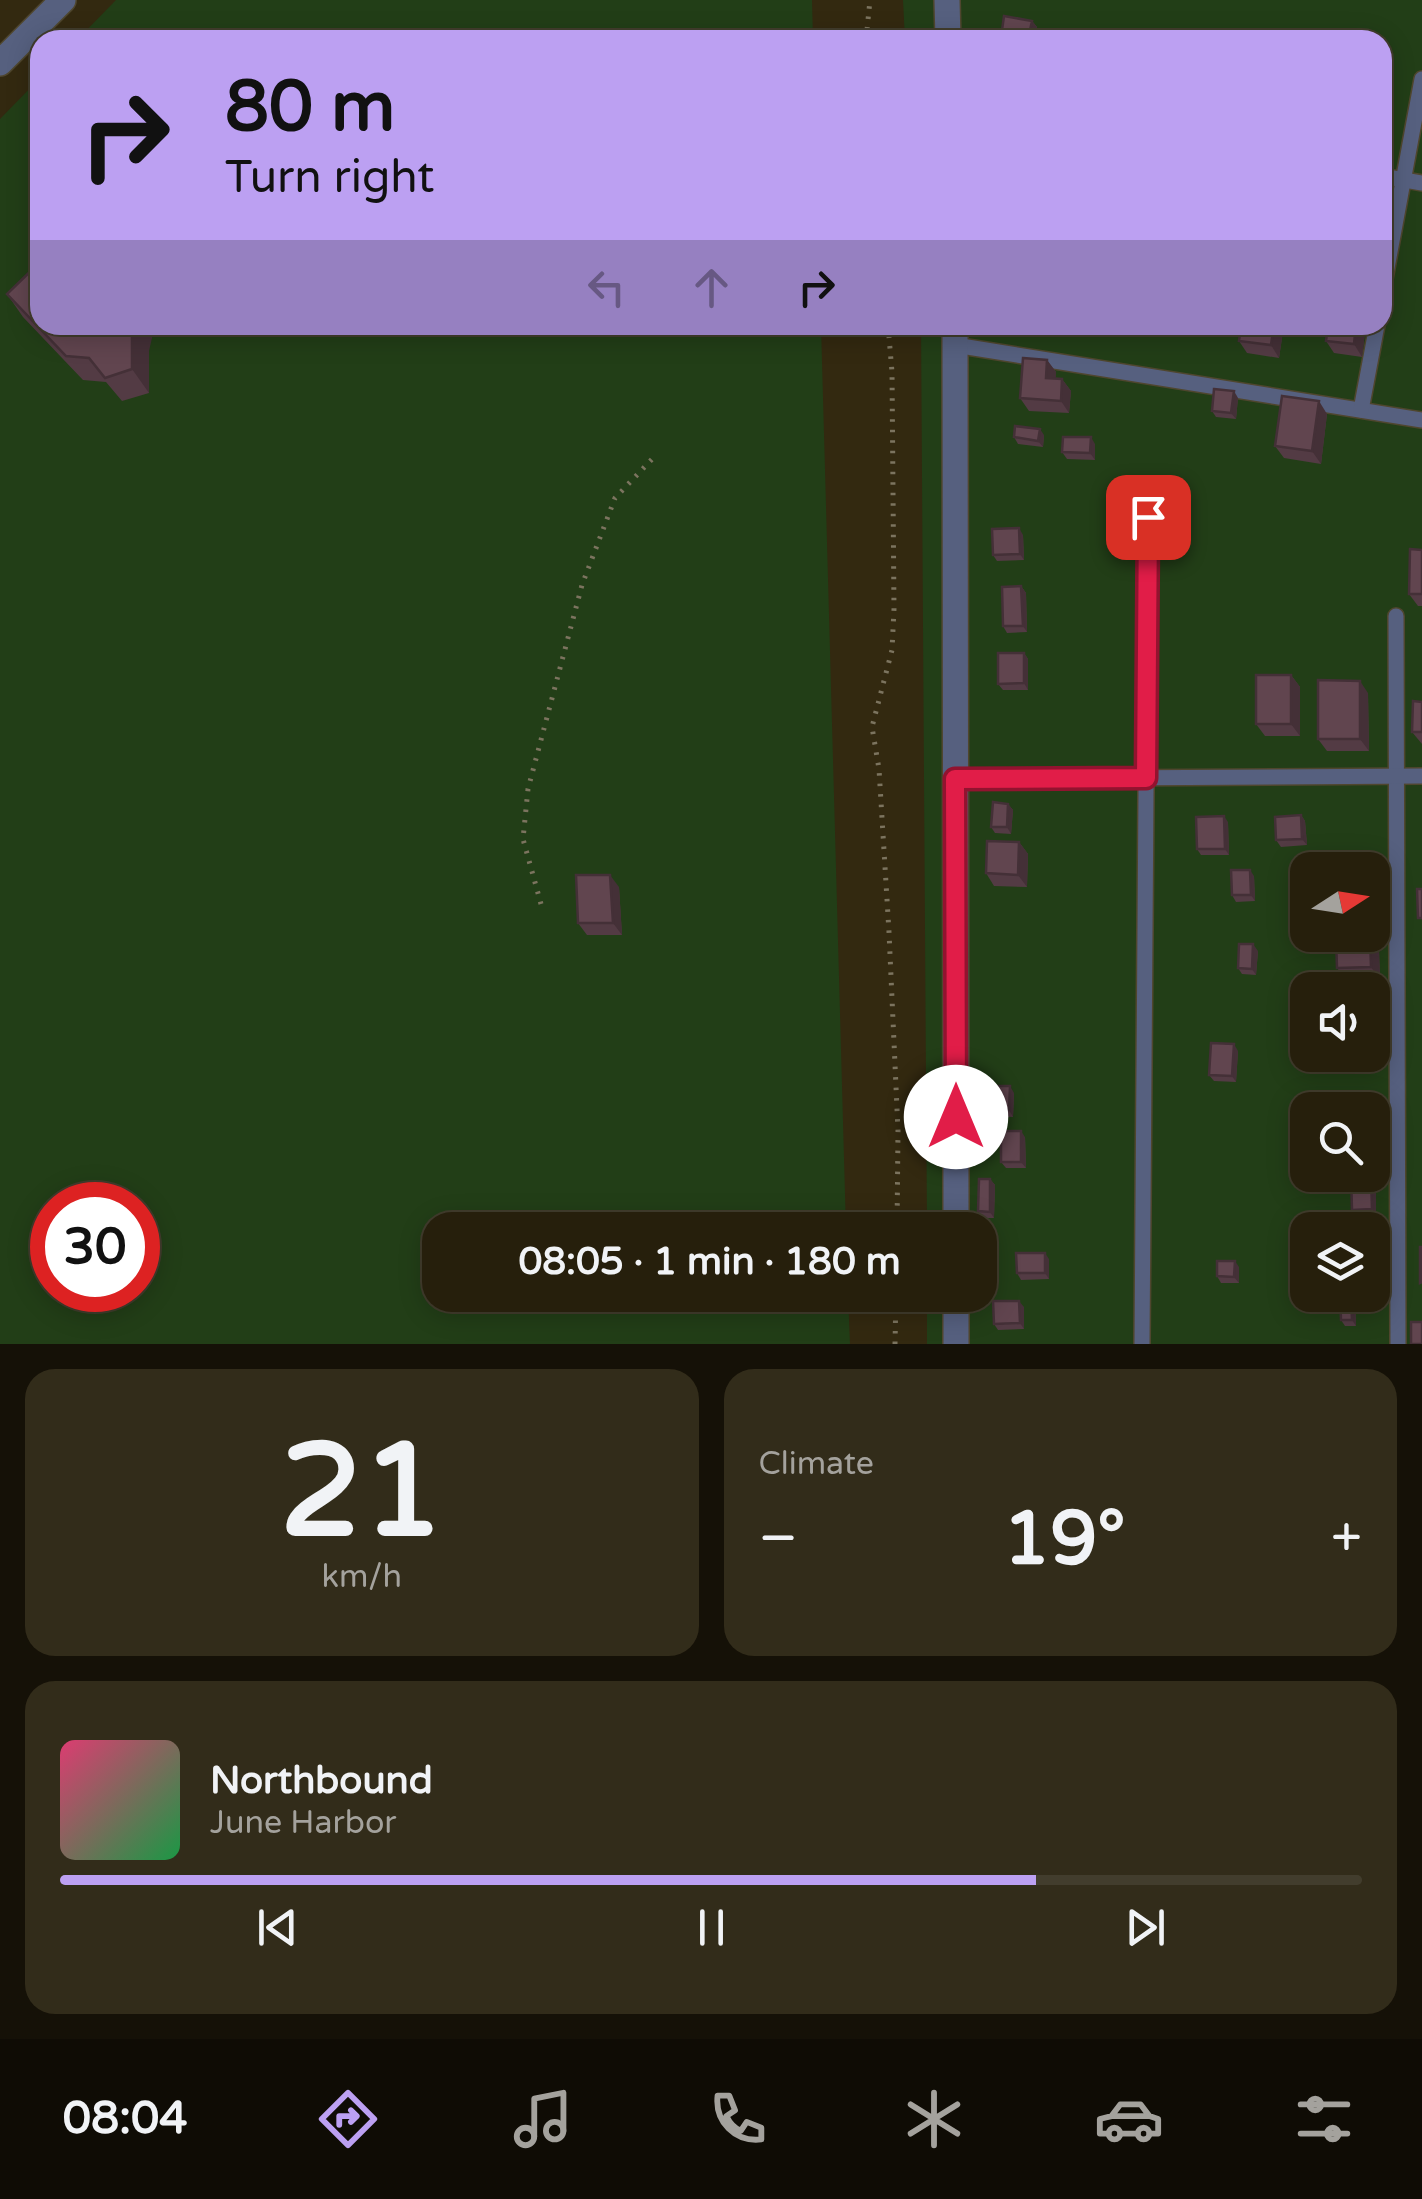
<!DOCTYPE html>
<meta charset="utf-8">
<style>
body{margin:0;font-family:"Varela Round",sans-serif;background:#322c1a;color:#f1f3f6;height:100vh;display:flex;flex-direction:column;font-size:38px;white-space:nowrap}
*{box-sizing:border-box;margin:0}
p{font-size:32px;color:#a4a29d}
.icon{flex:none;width:55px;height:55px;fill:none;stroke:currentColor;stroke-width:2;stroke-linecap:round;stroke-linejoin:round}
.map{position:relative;height:1344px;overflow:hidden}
.panel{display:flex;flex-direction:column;gap:25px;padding:25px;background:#151107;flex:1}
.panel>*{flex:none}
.top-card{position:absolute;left:30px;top:30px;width:1362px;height:305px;border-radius:30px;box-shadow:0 5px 25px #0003,0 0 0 2px #423d2d;background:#bca0f2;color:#111;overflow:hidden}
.needle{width:65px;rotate:78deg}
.tools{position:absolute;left:1290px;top:852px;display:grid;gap:20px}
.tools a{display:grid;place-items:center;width:100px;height:100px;border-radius:20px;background:#261f0c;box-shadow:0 5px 25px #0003,0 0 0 2px #423d2d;font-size:50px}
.speed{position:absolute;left:30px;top:1182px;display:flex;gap:20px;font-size:50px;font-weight:700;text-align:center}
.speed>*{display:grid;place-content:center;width:130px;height:130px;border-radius:50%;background:#261f0c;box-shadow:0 5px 25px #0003,0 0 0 2px #423d2d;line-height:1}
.speed .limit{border:15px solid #d22;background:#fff;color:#111}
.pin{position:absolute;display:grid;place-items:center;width:85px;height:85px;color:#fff;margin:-42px;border-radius:20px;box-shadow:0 5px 15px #0006}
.me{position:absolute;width:110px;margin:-55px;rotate:0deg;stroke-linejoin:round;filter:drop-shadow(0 0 8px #0008)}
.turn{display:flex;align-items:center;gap:35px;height:210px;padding:0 30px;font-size:45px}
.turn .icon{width:130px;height:130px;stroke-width:2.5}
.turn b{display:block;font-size:70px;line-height:85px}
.lanes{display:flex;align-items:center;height:95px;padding:0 30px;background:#0003;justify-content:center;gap:50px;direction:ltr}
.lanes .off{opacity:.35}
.big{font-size:75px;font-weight:700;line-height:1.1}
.panel .widget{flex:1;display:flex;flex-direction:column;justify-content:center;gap:15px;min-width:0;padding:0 35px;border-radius:30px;background:#322c1a}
.panel .dial{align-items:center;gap:0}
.dial b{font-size:130px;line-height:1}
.song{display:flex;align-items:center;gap:30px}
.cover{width:120px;height:120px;border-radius:15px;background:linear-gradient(135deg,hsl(340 70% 55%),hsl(140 70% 35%))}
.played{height:10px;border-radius:5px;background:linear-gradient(90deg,#bca0f2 75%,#423d2d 75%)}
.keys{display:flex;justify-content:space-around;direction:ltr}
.heat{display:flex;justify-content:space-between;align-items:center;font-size:55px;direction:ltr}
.panel .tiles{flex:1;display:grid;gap:25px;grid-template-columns:1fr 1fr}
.widget:last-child{grid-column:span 2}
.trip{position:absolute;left:422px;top:1212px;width:575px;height:100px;border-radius:30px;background:#261f0c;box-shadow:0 5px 25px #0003,0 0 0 2px #423d2d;font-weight:700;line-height:100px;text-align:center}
.tab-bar{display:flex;height:160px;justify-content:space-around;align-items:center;background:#0f0c05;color:#a4a29d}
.tab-bar .icon{width:70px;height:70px}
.tab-bar .active{color:#bca0f2}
.tab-bar b{font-size:45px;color:#f1f3f6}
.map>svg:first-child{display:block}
.green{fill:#223e17;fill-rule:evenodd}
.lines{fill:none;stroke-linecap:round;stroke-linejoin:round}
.service-casing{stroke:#4f462e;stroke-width:18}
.minor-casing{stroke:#4f462e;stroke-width:28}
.tertiary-casing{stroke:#4f462e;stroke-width:28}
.path{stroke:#7c745f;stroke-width:5;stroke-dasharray:2.5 8;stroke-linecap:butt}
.service{stroke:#56607f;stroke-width:15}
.minor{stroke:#56607f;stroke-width:25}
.tertiary{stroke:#56607f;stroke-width:25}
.wall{fill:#533b44}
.shaded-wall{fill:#443037}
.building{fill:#61454f;stroke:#443037;stroke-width:2.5}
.route-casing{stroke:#92132f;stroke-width:25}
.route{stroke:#e11d48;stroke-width:18}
</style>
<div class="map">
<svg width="1422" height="1344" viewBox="0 0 1422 1344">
<rect width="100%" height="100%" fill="#332910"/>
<!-- green -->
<g class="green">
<polygon points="116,0 812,0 813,40 77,40"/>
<path d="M903 0H1422V1344H927V1295H980V1230H927L921 325H1382V40H905ZM1308 870H1372V935H1308ZM1308 990H1372V1055H1308ZM1308 1110H1372V1175H1308ZM1308 1230H1372V1295H1308Z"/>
<path d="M40 78V325H821L846 1230H440V1295H848L850 1344H0V119ZM52 1205H138V1290H52Z"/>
</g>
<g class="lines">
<!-- service casing -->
<g class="service-casing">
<g id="service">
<polyline points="1382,176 1422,183"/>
<polyline points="1382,295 1422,79"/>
<polyline points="955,345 1422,420"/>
<polyline points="1361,410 1377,325"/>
<polyline points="1396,616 1398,1344"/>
<polyline points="955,779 1422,776"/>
<polyline points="1142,1344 1148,517"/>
</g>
</g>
<!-- minor casing -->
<g class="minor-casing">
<g id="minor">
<polyline points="947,0 948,40"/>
<polyline points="955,325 956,1230"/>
<polyline points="956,1295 956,1344"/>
</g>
</g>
<!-- tertiary casing -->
<g class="tertiary-casing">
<polyline id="tertiary" points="0,63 63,0"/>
</g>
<!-- path -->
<g class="path">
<polyline points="866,40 870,0"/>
<polyline points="888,325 892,372 894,609 892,650 872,727 879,769 889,932 898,1131 897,1230"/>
<polyline points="541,904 523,839 528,789 582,585 615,498 655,456"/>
<polyline points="895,1344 896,1295"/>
</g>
<!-- service -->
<use href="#service" class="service"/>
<!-- minor -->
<use href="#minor" class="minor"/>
<!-- tertiary -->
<use href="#tertiary" class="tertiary"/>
</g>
<!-- wall -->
<g class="wall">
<polygon points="1032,21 1037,27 1034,40 1006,36 1002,30"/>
<polygon points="7,294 149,351 149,393 122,401 106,382 83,380 23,317"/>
<polygon points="991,325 1020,325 1019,335 996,331"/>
<polygon points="1241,325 1284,325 1279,358 1247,353 1239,341"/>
<polygon points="1366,325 1362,357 1334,353 1326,341"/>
<polygon points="1047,360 1056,372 1055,379 1062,379 1071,391 1069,413 1029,411 1020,398"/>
<polygon points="1238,398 1236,419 1216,417 1212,411"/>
<polygon points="1327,414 1321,464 1284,458 1275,446"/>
<polygon points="1044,435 1043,447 1018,444 1014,437"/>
<polygon points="1095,444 1095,460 1067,459 1062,452"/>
<polygon points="1023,535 1024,560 997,561 993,555"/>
<polygon points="1422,550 1422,606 1418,606 1409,594"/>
<polygon points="1021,586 1026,593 1027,632 1007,633 1003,626"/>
<polygon points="1024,653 1028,659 1028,690 1003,690 998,684"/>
<polygon points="1291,675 1300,687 1300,736 1265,736 1256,724"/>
<polygon points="1368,693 1369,751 1327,751 1318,739"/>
<polygon points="1422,702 1422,744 1412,732"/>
<polygon points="1008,804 1013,810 1011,834 995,833 991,827"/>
<polygon points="1301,815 1305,821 1307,845 1281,847 1276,840"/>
<polygon points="1228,822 1229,855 1201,855 1197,849"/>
<polygon points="1019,842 1028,854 1027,887 994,886 986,873"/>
<polygon points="1254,876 1255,901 1236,902 1232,895"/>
<polygon points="619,887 622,935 587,935 578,923"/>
<polygon points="1379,950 1380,980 1346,980 1337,968"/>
<polygon points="1258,951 1256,975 1242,974 1238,968"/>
<polygon points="1378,1044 1379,1066 1347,1066 1343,1060"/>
<polygon points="1238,1051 1236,1082 1214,1081 1209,1075"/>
<polygon points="1014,1093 1013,1117 991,1116 986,1110"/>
<polygon points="1025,1137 1026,1168 1006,1168 1001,1162"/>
<polygon points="990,1179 995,1185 994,1218 983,1218 978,1211"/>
<polygon points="1376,1182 1376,1216 1357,1216 1352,1210"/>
<polygon points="1049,1259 1049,1279 1021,1280 1017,1273"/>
<polygon points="1239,1267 1239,1283 1221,1283 1217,1276"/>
<polygon points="1340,1295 1353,1295 1355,1298 1356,1326 1345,1326 1341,1320"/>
<polygon points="1024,1307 1024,1329 998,1330 994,1324"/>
</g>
<!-- shaded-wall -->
<g class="shaded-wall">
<polygon points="1032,21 1037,27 1034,40 1029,35"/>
<polygon points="132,325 155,325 149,351 149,393 132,369"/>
<polygon points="1012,325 1020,325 1019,335"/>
<polygon points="1274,325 1284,325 1279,358 1271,345"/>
<polygon points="1356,325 1366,325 1362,357 1354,344"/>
<polygon points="1047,360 1056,372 1055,391 1046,378"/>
<polygon points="1062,379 1071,391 1069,413 1061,401"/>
<polygon points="1234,391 1238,398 1236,419 1231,413"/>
<polygon points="1319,401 1327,414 1321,464 1312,451"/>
<polygon points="1040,429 1044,435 1043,447 1038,441"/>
<polygon points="1091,437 1095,444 1095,460 1090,453"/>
<polygon points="1019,528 1023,535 1024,560 1020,554"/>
<polygon points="1021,586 1026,593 1027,632 1023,626"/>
<polygon points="1024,653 1028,659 1028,690 1024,683"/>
<polygon points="1291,675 1300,687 1300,736 1291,724"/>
<polygon points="1360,681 1368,693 1369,751 1360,739"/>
<polygon points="1008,804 1013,810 1011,834 1007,827"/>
<polygon points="1301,815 1305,821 1307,845 1302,839"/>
<polygon points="1224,816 1228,822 1229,855 1225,849"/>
<polygon points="1019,842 1028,854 1027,887 1018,875"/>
<polygon points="1250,870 1254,876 1255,901 1251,895"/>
<polygon points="610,875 619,887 622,935 613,923"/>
<polygon points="1370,938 1379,950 1380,980 1371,967"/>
<polygon points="1253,944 1258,951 1256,975 1252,969"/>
<polygon points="1374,1037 1378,1044 1379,1066 1374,1059"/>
<polygon points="1234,1044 1238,1051 1236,1082 1232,1076"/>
<polygon points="1010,1086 1014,1093 1013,1117 1009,1110"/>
<polygon points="1374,1099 1378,1105 1379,1139 1375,1132"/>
<polygon points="1021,1131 1025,1137 1026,1168 1021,1162"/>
<polygon points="1371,1176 1376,1182 1376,1216 1372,1209"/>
<polygon points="990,1179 995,1185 994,1218 990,1212"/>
<polygon points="1045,1253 1049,1259 1049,1279 1045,1273"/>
<polygon points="1235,1261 1239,1267 1239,1283 1234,1277"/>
<polygon points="1351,1295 1353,1295 1355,1298 1356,1326 1352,1320"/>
<polygon points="1019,1301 1024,1307 1024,1329 1020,1323"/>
</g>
<!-- building -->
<g class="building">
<polygon points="1004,16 1032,21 1029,35 1002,30"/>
<polygon points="40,262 40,325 132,325 132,369 105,378 89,358 66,356 7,294"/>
<polygon points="1241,325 1274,325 1271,345 1239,341"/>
<polygon points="1328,325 1356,325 1354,344 1326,341"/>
<polygon points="1023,358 1047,360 1046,378 1062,379 1061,401 1020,398"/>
<polygon points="1214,389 1234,391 1231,413 1212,411"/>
<polygon points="1282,396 1319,401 1312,451 1275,446"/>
<polygon points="1015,426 1040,429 1038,441 1014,437"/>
<polygon points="1063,437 1091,437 1090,453 1062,452"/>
<polygon points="1019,528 1020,554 993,555 992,529"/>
<polygon points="1410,549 1422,550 1422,594 1409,594"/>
<polygon points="1021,586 1023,626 1003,626 1002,587"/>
<polygon points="998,653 1024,653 1024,683 998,684"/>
<rect x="1256" y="675" width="35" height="49"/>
<polygon points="1318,680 1360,681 1360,739 1318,739"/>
<polygon points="1413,701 1422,702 1422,732 1412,732"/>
<polygon points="993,802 1008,804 1007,827 991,827"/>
<polygon points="1301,815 1302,839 1276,840 1275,817"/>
<polygon points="1224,816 1225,849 1197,849 1196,817"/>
<polygon points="987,841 1019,842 1018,875 986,873"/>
<polygon points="1367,867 1368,870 1345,870 1345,868"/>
<polygon points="1231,870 1250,870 1251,895 1232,895"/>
<polygon points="576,875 610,875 613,923 578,923"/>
<polygon points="1417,889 1422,889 1422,918 1418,918"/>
<polygon points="1370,938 1371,967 1337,968 1336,939"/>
<polygon points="1239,944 1253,944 1252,969 1238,968"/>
<polygon points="1372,1037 1374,1037 1374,1059 1343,1060 1343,1055 1372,1055"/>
<polygon points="1211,1043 1234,1044 1232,1076 1209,1075"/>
<polygon points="987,1086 1010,1086 1009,1110 986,1110"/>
<polygon points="1374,1099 1375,1132 1372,1132 1372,1110 1355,1110 1355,1100"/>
<rect x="1001" y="1131" width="20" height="31"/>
<polygon points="1351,1176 1371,1176 1372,1209 1352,1210"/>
<polygon points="979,1179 990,1179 990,1212 978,1211"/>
<polygon points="1420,1247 1422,1247 1422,1282 1420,1283"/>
<polygon points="1016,1253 1045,1253 1045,1273 1017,1273"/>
<polygon points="1217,1261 1235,1261 1234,1277 1217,1276"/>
<polygon points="1340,1295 1351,1295 1352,1320 1341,1320"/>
<polygon points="993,1301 1019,1301 1020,1323 994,1324"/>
<rect x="1411" y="1322" width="11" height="22"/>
</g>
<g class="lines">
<!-- route casing -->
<g class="route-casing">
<polyline id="route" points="956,1117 955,779 1146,778 1148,517"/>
</g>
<!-- route -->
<use href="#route" class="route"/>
</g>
</svg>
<div class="tools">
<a><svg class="needle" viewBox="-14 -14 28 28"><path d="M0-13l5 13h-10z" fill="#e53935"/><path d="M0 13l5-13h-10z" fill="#a4a29d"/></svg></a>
<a><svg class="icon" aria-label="sound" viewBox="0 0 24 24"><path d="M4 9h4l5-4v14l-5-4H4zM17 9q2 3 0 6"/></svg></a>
<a><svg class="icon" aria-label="search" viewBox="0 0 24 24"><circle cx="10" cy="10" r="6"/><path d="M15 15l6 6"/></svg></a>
<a><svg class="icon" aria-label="layers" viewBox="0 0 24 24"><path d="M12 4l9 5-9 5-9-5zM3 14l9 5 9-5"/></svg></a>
</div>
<div class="speed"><div class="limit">30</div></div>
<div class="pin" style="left:1148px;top:517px;background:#d93025"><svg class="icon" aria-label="arrive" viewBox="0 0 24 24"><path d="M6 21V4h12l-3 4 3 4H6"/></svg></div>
<svg class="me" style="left:956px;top:1117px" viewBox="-20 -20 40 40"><circle r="19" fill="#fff"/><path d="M0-13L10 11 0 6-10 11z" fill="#e11d48"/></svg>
<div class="trip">08:05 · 1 min · 180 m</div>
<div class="top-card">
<div class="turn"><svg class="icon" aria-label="right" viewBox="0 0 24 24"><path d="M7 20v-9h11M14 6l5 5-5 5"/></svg><div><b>80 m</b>Turn right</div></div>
<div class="lanes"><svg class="icon off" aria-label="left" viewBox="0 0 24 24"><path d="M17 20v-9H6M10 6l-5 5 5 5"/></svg><svg class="icon off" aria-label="ahead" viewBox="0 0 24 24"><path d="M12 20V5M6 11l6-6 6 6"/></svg><svg class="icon" aria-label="right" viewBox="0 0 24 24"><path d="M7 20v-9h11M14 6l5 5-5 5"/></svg></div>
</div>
</div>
<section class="panel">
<div class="tiles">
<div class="widget dial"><b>21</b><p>km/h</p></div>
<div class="widget"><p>Climate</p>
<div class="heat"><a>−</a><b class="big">19°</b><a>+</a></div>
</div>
<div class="widget">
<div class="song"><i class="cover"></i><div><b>Northbound</b><p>June Harbor</p></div></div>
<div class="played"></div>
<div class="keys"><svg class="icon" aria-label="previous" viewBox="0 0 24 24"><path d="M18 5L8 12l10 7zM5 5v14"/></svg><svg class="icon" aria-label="pause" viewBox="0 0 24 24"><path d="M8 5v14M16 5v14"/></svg><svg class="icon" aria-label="next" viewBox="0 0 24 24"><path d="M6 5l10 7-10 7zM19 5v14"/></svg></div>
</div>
</div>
</section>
<nav class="tab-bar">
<b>08:04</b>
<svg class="icon active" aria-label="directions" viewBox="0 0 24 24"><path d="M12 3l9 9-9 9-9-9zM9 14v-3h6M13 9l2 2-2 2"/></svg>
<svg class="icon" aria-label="music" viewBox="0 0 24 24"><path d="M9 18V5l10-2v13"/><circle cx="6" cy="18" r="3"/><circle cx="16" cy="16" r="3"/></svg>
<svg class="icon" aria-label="phone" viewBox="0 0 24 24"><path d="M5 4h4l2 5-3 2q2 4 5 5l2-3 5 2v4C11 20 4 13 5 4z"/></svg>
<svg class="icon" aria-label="climate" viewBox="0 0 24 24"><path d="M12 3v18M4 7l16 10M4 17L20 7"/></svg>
<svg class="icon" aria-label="car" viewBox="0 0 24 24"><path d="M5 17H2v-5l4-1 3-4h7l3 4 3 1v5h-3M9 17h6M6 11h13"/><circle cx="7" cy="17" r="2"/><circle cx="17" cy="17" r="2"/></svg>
<svg class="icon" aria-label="filters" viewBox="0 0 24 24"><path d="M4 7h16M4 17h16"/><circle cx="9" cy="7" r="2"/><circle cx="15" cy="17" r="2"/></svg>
</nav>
